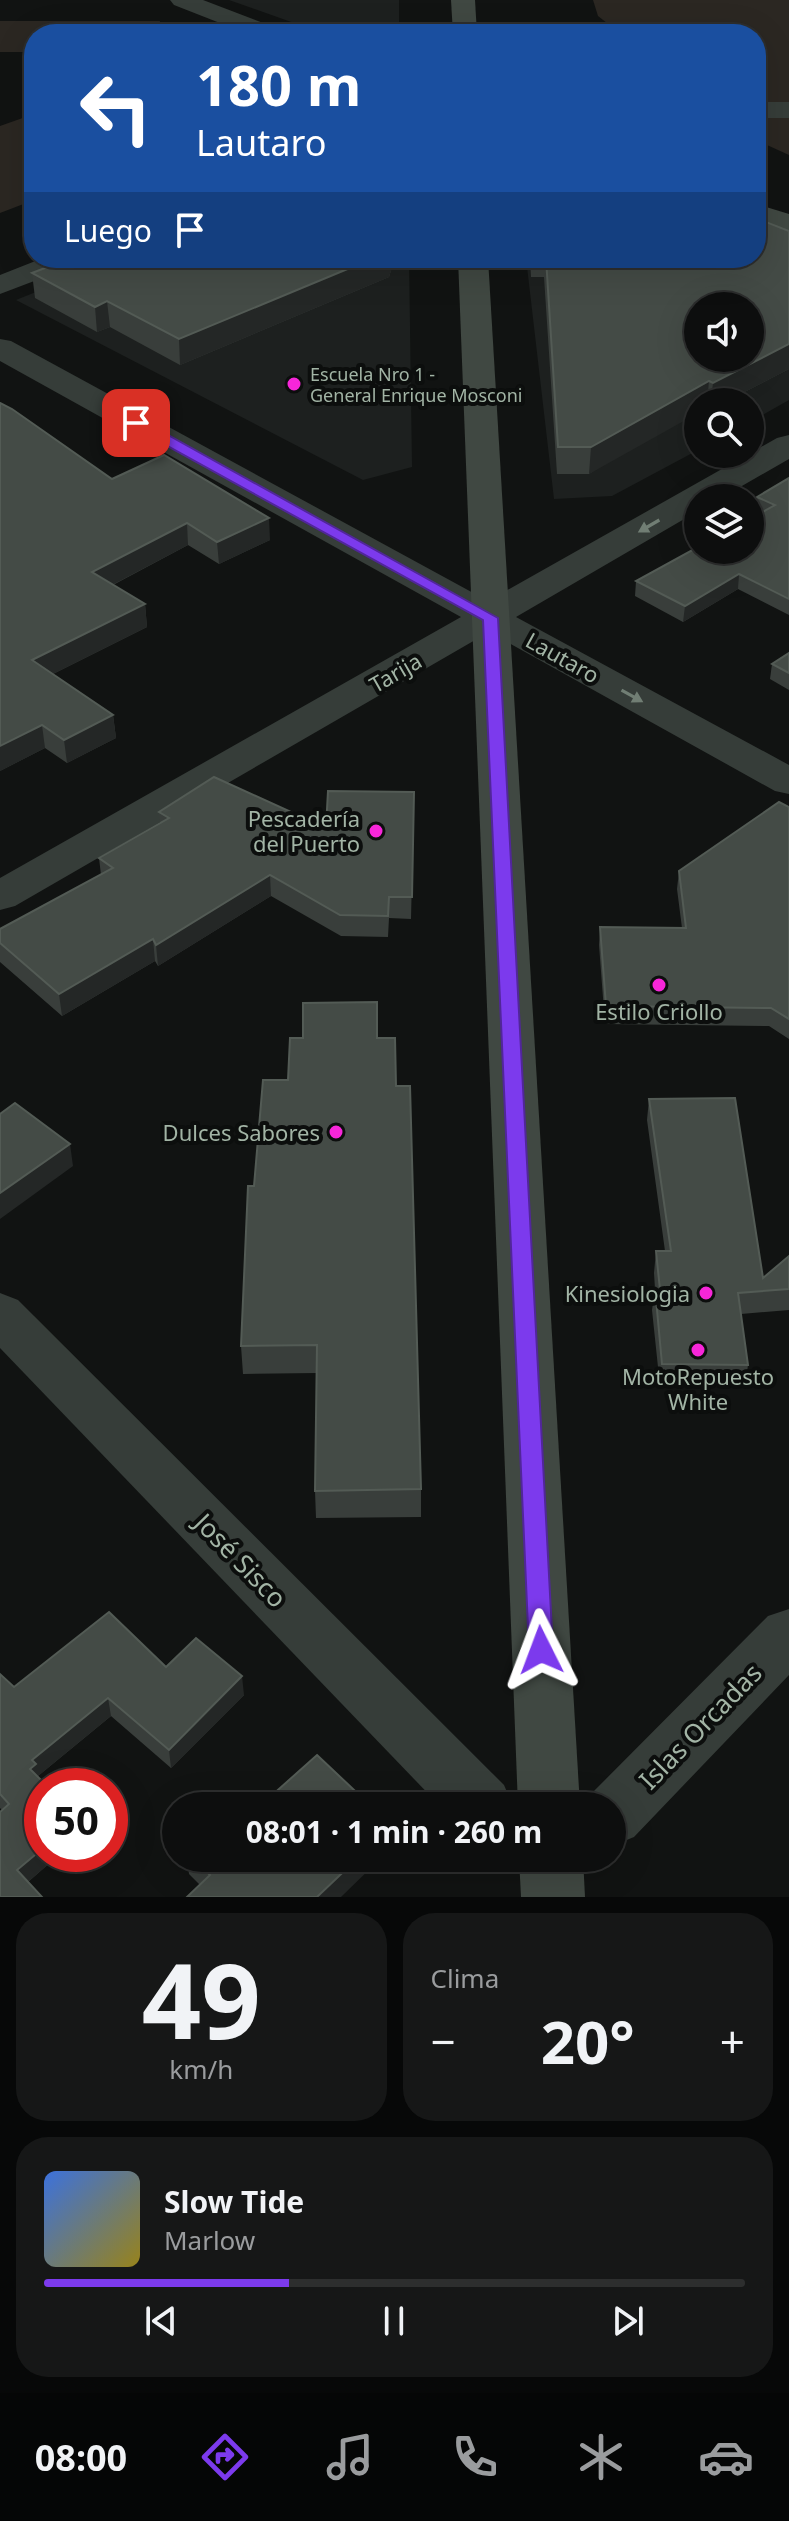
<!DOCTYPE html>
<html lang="es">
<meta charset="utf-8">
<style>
body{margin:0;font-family:"Noto Sans",sans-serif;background:#161717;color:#f1f3f6;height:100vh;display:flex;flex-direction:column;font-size:30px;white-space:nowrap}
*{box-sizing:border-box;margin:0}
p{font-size:26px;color:#9a9c9e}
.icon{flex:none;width:44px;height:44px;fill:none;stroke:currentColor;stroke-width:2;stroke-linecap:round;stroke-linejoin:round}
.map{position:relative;height:1897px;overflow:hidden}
.drawer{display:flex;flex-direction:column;gap:16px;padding:16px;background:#070808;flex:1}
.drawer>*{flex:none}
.top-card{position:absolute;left:24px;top:24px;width:742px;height:244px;border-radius:32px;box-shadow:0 8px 32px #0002,0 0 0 2px #2d2e2e;background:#1a4fa0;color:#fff;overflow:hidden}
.tools{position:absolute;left:684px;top:292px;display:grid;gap:16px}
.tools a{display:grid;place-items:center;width:80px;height:80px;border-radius:50%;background:#0d0e0e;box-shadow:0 8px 32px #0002,0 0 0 2px #2d2e2e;font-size:40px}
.speed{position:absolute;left:24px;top:1768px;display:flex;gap:16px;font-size:40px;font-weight:700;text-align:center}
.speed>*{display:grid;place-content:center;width:104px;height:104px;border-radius:50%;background:#0d0e0e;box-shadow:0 8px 32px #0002,0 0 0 2px #2d2e2e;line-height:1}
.speed .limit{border:12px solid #d22;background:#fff;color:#111}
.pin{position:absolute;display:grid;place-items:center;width:68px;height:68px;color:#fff;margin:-34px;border-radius:16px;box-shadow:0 4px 12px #0006}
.me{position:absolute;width:88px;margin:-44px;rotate:357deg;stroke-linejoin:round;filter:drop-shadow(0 0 6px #0008)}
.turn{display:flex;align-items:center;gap:28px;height:168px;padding:0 40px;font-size:36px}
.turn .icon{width:104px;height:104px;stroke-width:2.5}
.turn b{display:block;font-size:56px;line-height:68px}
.then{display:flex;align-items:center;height:76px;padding:0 40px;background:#0003;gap:16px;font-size:30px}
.big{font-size:60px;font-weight:700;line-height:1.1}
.drawer .card{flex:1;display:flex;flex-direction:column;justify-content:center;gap:12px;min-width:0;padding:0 28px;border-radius:32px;background:#161717}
.drawer .dial{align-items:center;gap:0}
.dial b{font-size:104px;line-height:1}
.song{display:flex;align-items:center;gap:24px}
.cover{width:96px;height:96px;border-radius:12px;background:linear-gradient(135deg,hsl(220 70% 55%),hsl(50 70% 35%))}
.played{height:8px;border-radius:4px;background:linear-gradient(90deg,#7c3aed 35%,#2d2e2e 35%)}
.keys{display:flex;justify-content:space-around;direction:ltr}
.heat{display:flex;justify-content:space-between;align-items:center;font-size:44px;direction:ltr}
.drawer .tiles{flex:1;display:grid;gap:16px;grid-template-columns:1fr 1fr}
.card:last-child{grid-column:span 2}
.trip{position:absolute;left:162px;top:1792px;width:464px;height:80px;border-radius:40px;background:#0d0e0e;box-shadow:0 8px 32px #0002,0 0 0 2px #2d2e2e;font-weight:700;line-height:80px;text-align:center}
.tab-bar{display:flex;height:128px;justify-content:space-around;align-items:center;background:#050606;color:#9a9c9e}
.tab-bar .icon{width:56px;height:56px}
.tab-bar .on{color:#7c3aed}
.tab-bar b{font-size:36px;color:#f1f3f6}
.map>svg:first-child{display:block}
.built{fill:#1d201f;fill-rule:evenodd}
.green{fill:#2b2722}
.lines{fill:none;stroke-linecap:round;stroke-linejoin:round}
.street{fill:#363d39;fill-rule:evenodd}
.secondary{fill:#404842;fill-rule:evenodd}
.wall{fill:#393e3b}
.shaded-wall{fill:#242726}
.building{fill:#444b46;stroke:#535b55;stroke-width:2;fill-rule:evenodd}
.oneway{fill:#717e74}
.route{fill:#7c3aed;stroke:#51269a;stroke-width:2}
.poi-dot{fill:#f726d9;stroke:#0c0e0d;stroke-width:3}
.labels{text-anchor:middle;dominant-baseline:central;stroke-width:8;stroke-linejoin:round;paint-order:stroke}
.far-poi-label{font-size:18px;fill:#a2b4a5;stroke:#0c0e0d;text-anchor:start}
.street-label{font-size:22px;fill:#a2b4a5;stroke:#0c0e0d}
.poi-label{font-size:22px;fill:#a2b4a5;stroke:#0c0e0d;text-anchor:end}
.near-street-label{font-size:26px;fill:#a2b4a5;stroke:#0c0e0d}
</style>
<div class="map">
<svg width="789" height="1897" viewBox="0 0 789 1897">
<rect width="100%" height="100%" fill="#111312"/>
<!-- built -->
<g class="built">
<polygon points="229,0 399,0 399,34 325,34"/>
<path d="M789 254V400L750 422V402H698V450L612 496 554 499 526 258H756ZM698 306H750V358H698Z"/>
<polygon points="120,258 409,258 412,467 363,480 16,300"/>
</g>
<!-- green -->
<g class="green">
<polygon points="593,0 789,0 789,155 756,140 756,34 621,34 598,16"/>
<polygon points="0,21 160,21 158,34 34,34 34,52 0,52"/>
<polygon points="34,114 34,200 0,213 0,126"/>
</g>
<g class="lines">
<!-- street -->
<g class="street">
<polygon points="170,0 203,0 279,29 282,34 248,34 174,5"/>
<rect x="756" y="102" width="33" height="16"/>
<polygon points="43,258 84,258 79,264 0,294 0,275"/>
<polygon points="0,339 11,341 488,601 777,438 789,435 789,459 721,498 698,498 698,511 516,617 789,765 789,794 775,791 489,632 15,906 0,910 0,878 461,617 0,361"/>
<polygon points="0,1293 18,1300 504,1785 513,1806 440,1806 0,1348"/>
<polygon points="789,1609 789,1675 634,1837 612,1846 612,1806 585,1806 590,1795 768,1616"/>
</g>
<!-- secondary -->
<g class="secondary">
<polygon points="451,0 475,0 477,34 453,34"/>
<polygon points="756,204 789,214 789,232 756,222"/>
<polygon points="458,258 488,258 580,1806 518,1806"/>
<polygon points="519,1858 583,1858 585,1897 521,1897"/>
</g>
</g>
<!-- wall -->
<g class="wall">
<polygon points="758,219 789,231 789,369 725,402 698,402 589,474 557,474 544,277 531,277 530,258 756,258"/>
<polygon points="395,258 389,277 180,365 110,327 97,332 35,298 32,273"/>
<polygon points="789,478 789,615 738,589 683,622 635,596 636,581 760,513 755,511 757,497"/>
<polygon points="112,479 270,540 219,564 188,545 113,585 145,604 147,627 53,674 113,715 116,738 67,763 45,748 0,771"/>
<polygon points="789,653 789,690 770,679 772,664"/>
<polygon points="414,792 411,919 389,918 388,937 341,936 271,896 158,966 155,961 62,1016 0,962 0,929 101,875 99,858 160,823 159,812 326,828"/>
<polygon points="789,807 789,1039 769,1026 605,1024 599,945 600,927 682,928 677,889 679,871"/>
<polygon points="377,1038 396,1086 421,1489 421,1517 316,1518 315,1491 317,1373 243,1374 241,1346 254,1186 288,1080"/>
<polygon points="649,1099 763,1278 789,1256 789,1310 741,1314 748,1365 745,1387 660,1386 652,1310 655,1289 654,1273 656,1251 665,1251 647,1120"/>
<polygon points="166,1667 244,1695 171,1768 111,1716 38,1776 42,1854 60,1854 28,1882 0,1897 2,1810 0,1808 0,1674 14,1687"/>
<polygon points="187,1858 381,1858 200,1885 189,1874"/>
</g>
<!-- shaded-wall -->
<g class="shaded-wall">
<polygon points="374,258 395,258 389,277 180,365 179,339"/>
<polygon points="107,301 110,327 97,332 95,307"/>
<polygon points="789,344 789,369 725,402 711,402 713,383"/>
<polygon points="709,381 707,402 698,402 698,413 589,474 591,447"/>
<polygon points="269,518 270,540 219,564 217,542"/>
<polygon points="187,523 188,545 95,594 92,572"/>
<polygon points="739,574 738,589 683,622 685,606"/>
<polygon points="145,604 147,627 35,683 32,660"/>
<polygon points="113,715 116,738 67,763 64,740"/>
<polygon points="42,725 45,748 0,771 0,746"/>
<polygon points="270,875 271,896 158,966 156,945"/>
<polygon points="153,939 155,961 62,1016 59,994"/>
<polygon points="70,1144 73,1166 0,1219 0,1193"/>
<polygon points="242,1676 244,1695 171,1768 169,1750"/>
<polygon points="108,1698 111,1716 38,1776 40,1782 30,1769 32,1760"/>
<polygon points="42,1849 42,1854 60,1854 21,1888 17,1870"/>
<polygon points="358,1858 381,1858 341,1897 317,1897"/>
</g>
<!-- building -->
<g class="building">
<path d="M756 215 758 219 789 231V344L713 383 709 381 591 447H558L546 258H756ZM698 306H750V358H698Z"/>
<polygon points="71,258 374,258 179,339 107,301 95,307 32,273"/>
<polygon points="0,403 12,409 112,479 164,455 269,518 217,542 187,523 92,572 145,604 32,660 113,715 64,740 42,725 0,746"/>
<polygon points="789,478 789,599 739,574 685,606 636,581 698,547 698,550 750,550 750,519 775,505 757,497"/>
<polygon points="789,653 789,673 772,664"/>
<polygon points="214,777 326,828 328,791 414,792 412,897 389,897 388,916 340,915 270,875 156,945 153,939 59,994 0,943 0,929 113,868 99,858 169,818 159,812"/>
<polygon points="779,802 789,807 789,1019 771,1008 606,1006 600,927 686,928 679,871"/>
<polygon points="377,1002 377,1038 395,1038 396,1086 410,1086 421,1489 315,1491 317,1345 241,1346 248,1186 254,1186 263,1080 288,1080 290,1038 303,1038 303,1003"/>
<polygon points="735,1098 763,1278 789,1256 789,1289 738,1293 748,1365 662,1364 655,1288 660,1290 656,1251 671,1251 649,1099"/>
<polygon points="15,1103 70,1144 0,1193 0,1114"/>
<polygon points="109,1612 166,1667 196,1638 242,1676 169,1750 108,1698 32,1760 36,1764 30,1769 47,1786 42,1786 42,1849 17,1870 42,1897 0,1897 0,1812 9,1804 0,1794 0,1674 14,1687"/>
<polygon points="317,1755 371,1806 260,1806"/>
<polygon points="193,1858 358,1858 317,1897 187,1897 210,1875"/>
</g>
<!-- one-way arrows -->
<defs><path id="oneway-solid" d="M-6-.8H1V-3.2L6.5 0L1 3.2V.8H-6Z" transform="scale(2)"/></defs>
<g class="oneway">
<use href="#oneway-solid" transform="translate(649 526) rotate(150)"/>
<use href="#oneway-solid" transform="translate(632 696) rotate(29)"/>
</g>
<!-- route -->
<polygon class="route" points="131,420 141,420 498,618 553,1650 550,1657 541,1661 532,1657 529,1650 483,620 131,426"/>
<!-- markers -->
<g class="poi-dot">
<circle cx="294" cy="384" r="8"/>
<circle cx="376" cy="831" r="8"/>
<circle cx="659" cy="985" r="8"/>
<circle cx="336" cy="1132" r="8"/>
<circle cx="706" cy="1293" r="8"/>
<circle cx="698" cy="1350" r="8"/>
</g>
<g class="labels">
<!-- far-poi labels -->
<g class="far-poi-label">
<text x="310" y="374">Escuela Nro 1 -<tspan x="310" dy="21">General Enrique Mosconi</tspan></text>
</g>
<!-- street labels -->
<g class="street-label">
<text transform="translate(563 657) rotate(29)">Lautaro</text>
<text transform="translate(395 672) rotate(-30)">Tarija</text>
</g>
<!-- poi labels -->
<g class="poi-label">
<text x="360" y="818">Pescadería<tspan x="360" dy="25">del Puerto</tspan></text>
<text x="659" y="1011" text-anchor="middle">Estilo Criollo</text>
<text x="320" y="1132">Dulces Sabores</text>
<text x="690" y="1293">Kinesiologia</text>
<text x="698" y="1376" text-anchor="middle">MotoRepuesto<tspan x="698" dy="25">White</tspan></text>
</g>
<!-- near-street labels -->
<g class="near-street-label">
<text transform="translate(241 1560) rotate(46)">José Sisco</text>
<text transform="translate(700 1726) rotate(-46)">Islas Orcadas</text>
</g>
</g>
</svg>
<div class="tools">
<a><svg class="icon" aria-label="sound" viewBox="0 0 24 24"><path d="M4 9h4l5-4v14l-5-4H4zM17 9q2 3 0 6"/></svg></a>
<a><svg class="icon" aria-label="search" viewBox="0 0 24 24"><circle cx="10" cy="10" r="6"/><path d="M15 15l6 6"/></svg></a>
<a><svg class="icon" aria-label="layers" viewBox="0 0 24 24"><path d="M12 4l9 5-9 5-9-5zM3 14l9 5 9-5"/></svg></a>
</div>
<div class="speed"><div class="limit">50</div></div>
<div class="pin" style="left:136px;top:423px;background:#d93025"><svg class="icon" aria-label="arrive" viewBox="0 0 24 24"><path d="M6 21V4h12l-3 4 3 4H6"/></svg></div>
<svg class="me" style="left:541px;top:1650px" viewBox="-20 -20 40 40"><path d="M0-17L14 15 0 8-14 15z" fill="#7c3aed" stroke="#fff" stroke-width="4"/></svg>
<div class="trip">08:01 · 1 min · 260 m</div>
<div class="top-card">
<div class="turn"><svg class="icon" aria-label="left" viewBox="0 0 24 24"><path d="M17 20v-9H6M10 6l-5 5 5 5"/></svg><div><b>180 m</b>Lautaro</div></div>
<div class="then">Luego<svg class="icon" aria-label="arrive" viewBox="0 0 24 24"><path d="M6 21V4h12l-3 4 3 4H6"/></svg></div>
</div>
</div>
<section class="drawer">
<div class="tiles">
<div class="card dial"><b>49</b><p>km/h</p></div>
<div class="card"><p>Clima</p>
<div class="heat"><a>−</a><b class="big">20°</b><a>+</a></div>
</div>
<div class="card">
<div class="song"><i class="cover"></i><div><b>Slow Tide</b><p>Marlow</p></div></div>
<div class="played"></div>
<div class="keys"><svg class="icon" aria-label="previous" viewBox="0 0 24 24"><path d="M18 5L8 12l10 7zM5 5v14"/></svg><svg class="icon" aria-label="pause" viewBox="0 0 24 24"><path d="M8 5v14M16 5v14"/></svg><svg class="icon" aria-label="next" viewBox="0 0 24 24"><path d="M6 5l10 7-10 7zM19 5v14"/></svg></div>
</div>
</div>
</section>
<nav class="tab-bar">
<b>08:00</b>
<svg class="icon on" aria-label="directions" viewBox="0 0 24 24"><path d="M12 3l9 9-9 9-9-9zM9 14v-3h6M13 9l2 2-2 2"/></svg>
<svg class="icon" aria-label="music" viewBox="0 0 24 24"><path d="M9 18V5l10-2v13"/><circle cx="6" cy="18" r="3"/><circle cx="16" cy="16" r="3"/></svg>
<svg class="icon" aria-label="phone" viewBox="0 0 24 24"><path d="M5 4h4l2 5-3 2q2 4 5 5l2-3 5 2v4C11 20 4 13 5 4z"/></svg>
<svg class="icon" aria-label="climate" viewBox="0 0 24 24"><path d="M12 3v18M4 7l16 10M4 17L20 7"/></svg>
<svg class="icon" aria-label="car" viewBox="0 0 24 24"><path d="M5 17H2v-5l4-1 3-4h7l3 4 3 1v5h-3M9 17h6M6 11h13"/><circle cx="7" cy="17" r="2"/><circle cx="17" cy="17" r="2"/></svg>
</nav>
